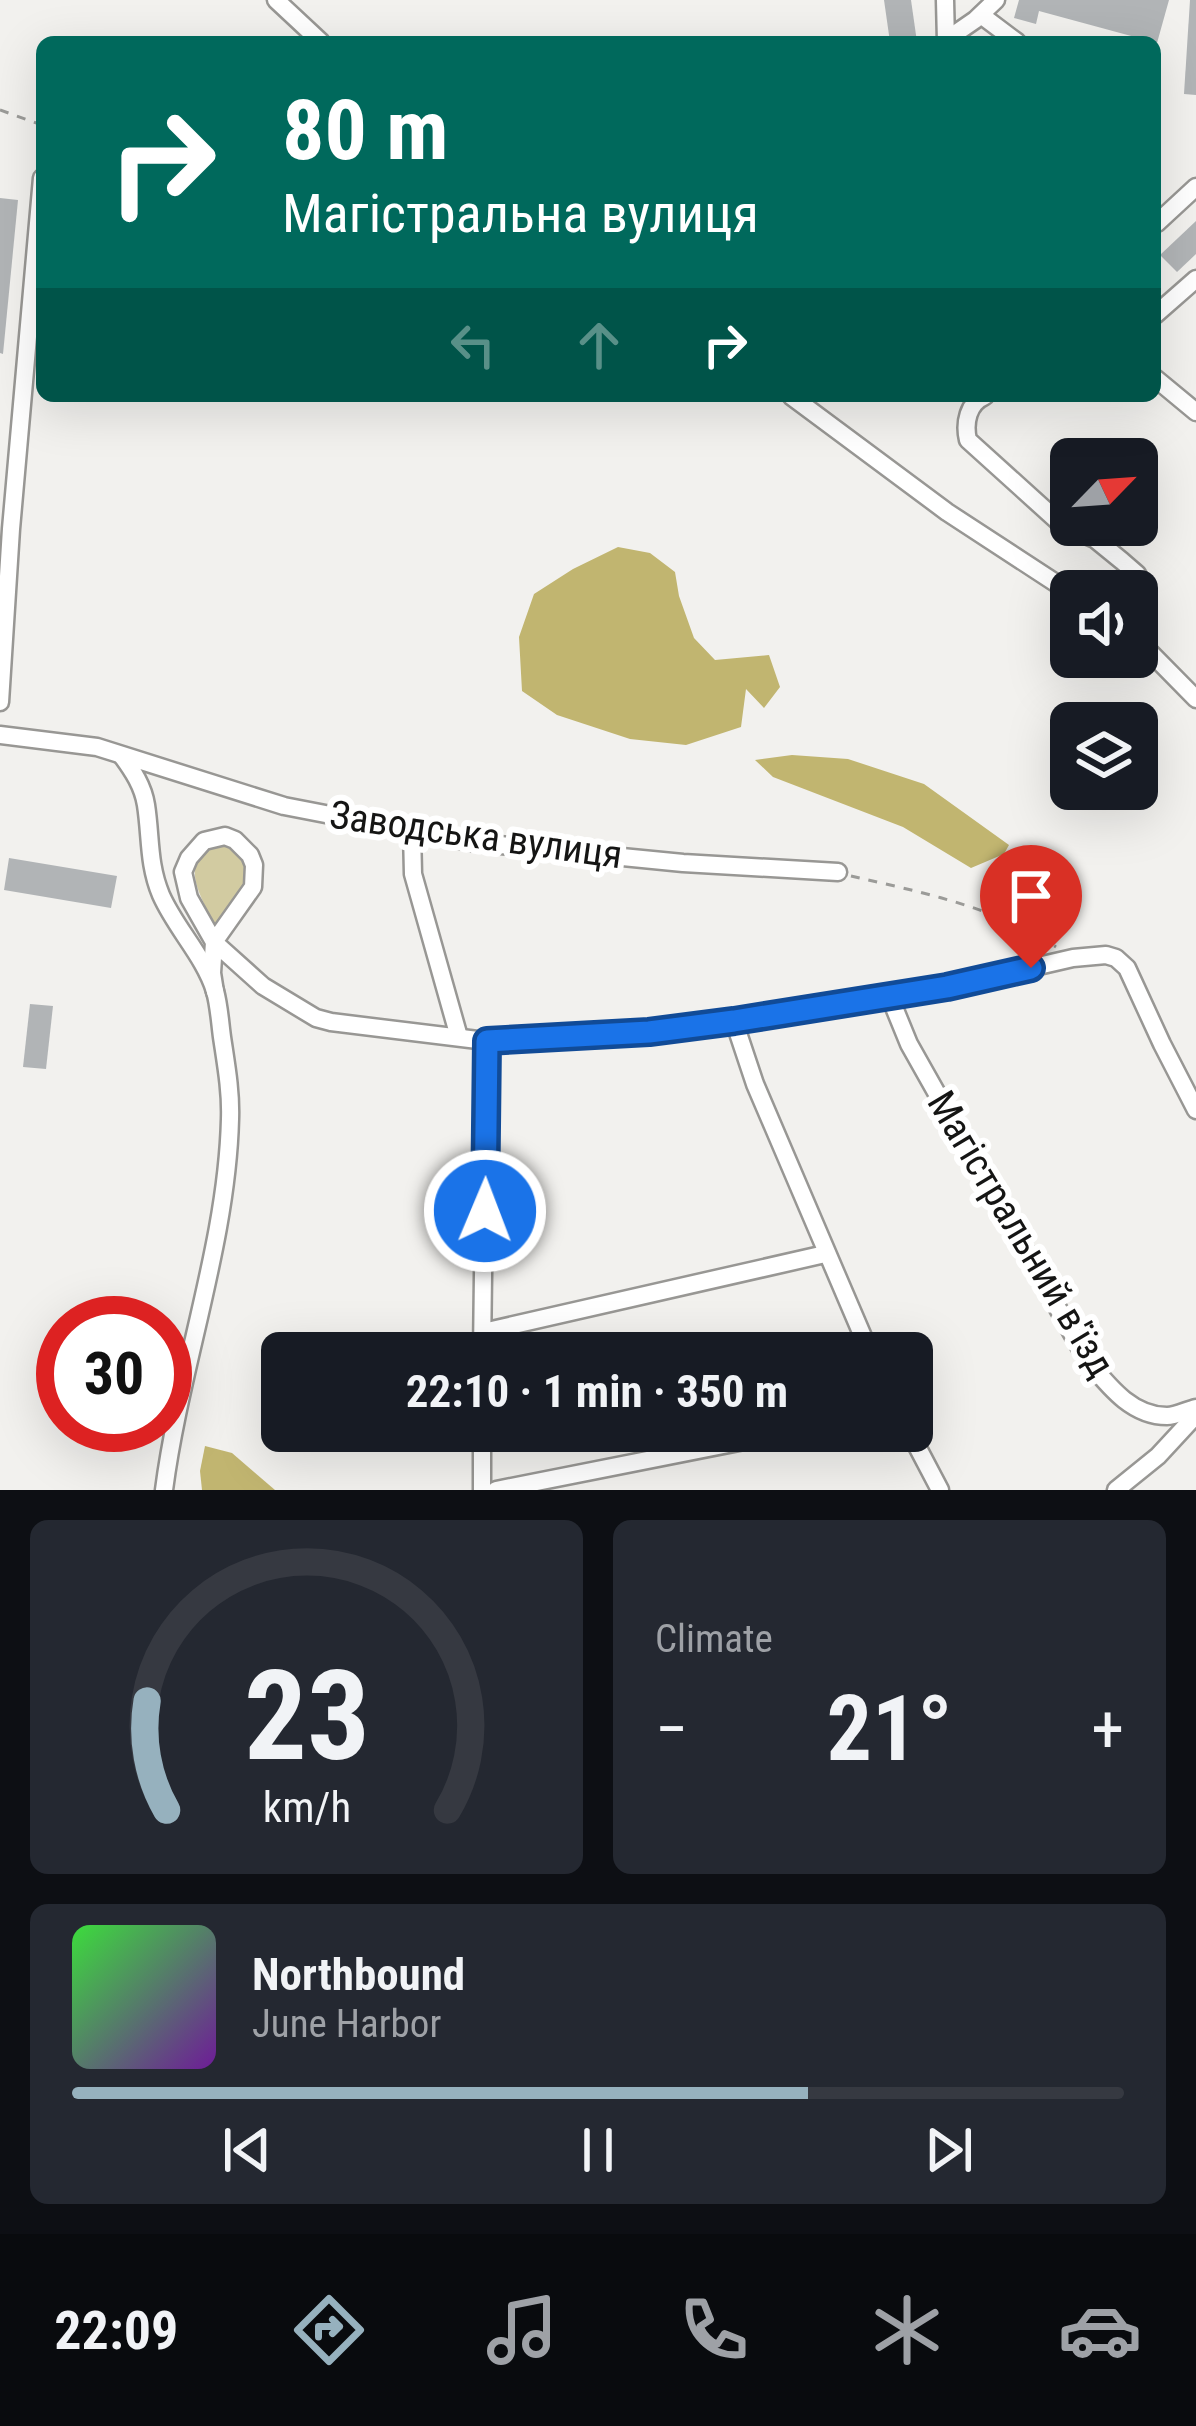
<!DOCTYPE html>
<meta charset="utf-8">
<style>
body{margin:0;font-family:"Roboto Condensed",sans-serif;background:#242831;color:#f1f3f6;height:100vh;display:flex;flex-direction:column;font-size:45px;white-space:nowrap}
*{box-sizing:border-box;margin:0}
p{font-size:39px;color:#9ea1a6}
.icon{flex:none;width:66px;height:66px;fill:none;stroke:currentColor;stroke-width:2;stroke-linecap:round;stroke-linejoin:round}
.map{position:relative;height:1490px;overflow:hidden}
.side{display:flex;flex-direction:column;gap:30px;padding:30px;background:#0d0f14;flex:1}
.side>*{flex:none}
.top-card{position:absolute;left:36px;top:36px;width:1125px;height:366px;border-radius:18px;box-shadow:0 12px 48px #0002;background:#00695c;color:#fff;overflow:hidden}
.needle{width:78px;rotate:65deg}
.buttons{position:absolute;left:1050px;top:438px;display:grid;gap:24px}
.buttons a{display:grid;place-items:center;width:108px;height:108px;border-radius:18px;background:#171b24;box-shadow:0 12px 48px #0002;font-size:60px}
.speed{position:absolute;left:36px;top:1296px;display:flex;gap:24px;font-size:60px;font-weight:700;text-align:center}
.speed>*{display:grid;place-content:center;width:156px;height:156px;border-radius:50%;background:#171b24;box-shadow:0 12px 48px #0002;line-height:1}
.speed .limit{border:18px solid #d22;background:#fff;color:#111}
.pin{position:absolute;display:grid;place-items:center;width:102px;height:102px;color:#fff;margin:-123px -51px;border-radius:50% 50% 50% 0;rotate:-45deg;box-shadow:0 0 12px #0007}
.pin .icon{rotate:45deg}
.me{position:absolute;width:132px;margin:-66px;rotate:1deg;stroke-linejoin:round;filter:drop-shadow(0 0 9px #0008)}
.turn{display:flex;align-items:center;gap:42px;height:252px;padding:0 48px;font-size:54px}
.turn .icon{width:156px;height:156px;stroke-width:2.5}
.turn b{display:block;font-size:84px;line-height:102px}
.lanes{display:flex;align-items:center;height:114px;padding:0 48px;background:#0003;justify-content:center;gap:60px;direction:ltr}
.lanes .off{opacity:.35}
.big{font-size:90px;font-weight:700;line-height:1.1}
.side .tile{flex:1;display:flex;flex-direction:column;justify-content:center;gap:18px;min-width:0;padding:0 42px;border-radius:18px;background:#242831}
.side .dial{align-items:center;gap:0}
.dial svg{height:312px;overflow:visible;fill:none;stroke:#363941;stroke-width:7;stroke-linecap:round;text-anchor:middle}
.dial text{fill:#f1f3f6;stroke:none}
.song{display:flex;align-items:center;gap:36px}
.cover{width:144px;height:144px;border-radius:18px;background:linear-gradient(135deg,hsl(120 70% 55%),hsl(280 70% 35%))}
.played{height:12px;border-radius:6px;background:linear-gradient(90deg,#96b1be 70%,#363941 70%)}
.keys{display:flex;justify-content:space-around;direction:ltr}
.heat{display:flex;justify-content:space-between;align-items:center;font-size:66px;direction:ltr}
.side .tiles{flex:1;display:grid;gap:30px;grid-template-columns:1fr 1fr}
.tile:last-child{grid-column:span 2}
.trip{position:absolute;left:261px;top:1332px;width:672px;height:120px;border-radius:18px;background:#171b24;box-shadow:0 12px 48px #0002;font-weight:700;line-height:120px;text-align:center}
.tabs{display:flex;height:192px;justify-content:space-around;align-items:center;background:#090b0e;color:#9ea1a6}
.tabs .icon{width:84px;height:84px}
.tabs .selected{color:#96b1be}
.tabs b{font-size:54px;color:#f1f3f6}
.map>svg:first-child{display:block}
.green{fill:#d2cba1}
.water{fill:#c1b570}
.building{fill:#b1b4b6}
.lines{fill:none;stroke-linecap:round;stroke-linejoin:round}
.minor-casing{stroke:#989794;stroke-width:21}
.path{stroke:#9b9b98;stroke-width:3;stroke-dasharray:9 9;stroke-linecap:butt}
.minor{stroke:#fff;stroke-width:16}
.route-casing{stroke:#114b97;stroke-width:30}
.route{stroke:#1a73e8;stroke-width:21}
.labels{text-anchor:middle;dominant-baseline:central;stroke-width:12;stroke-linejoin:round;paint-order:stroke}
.street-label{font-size:39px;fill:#151514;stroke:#fff}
</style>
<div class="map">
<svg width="1196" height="1490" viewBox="0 0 1196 1490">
<rect width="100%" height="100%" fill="#f2f1ee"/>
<!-- green -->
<path class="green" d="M224 846C241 852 248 866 244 884L215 924C200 898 174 852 224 846Z"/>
<!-- water -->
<g class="water">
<polygon points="618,547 650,553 675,572 679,596 694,638 715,660 769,655 780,687 764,708 746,689 741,727 686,745 630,739 557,715 522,691 519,637 534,594 573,569"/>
<polygon points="792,755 848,759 924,784 1009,845 1004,854 971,868 903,827 773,777 755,760"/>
<polygon points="205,1446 232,1453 275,1490 202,1490 200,1471"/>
</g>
<!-- building -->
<g class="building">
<polygon points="884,0 911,0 917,42 890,42"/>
<polygon points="1019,0 1169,0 1157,43 1039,11 1036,24 1014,18"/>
<polygon points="1190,0 1196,0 1196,95 1184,94"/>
<polygon points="0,198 18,200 3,354 0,353"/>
<polygon points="1196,221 1196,254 1177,272 1160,255"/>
<polygon points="9,858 117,876 111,908 4,890"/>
<polygon points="30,1004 53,1006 46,1069 23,1067"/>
</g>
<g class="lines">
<!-- minor casing -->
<g class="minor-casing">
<g id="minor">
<polyline points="276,0 321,42"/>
<polyline points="945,0 946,42"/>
<polyline points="981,15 1017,42"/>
<polyline points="946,40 975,20 996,0"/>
<polyline points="1155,220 1157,223 1196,187"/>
<polyline points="1155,315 1196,279"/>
<polyline points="1155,378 1196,412"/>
<polyline points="791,396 947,512 1071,593"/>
<path d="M985 396C968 403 964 423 968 440L1062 525 1095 539 1122 561 1137 574 1145 588 1137 604"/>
<polyline points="1137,639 1196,699"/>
<polyline points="0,702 11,529 42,178"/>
<polyline points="0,735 97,747 284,806 470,842 683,863 838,872"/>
<path d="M122 756C133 771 143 786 146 805 151 837 148 864 161 895 176 929 204 956 215 991 219 1005 220 1022 222 1037 226 1064 231 1091 230 1119 227 1243 180 1367 164 1490"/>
<polyline points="412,831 413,874 459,1037"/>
<polyline points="215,992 212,973 214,942 253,887 254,865 250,855 235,840 225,836 204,841 189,858 183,872 189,898 214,942 263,986 316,1018 331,1022 486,1041 649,1032 734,1021 947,987 1073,958 1106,955 1116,958 1127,968 1162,1044 1196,1110"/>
<path d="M889 995 909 1044 1087 1360C1108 1385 1131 1416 1167 1416 1176 1416 1187 1410 1196 1408"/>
<polyline points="734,1021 755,1084 870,1353"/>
<polyline points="483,1332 825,1254"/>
<polyline points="482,1353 486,1041"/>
<polyline points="909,1431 940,1490"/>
<polyline points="482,1490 482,1431"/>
<polyline points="496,1490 794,1431"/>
<polyline points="1116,1490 1158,1456 1196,1415"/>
</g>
</g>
<!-- path -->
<g class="path">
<polyline points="0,110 42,125"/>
<path d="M851 876C920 892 996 907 1056 947"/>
</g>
<!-- minor -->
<use href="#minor" class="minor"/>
</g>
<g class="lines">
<!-- route casing -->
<g class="route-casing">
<polyline id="route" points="485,1211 487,1041 649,1032 734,1021 947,987 1031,968"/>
</g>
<!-- route -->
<use href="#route" class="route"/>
</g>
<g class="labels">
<!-- street labels -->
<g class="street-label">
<text transform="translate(476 835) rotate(8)">Заводська вулиця</text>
<text transform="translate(1021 1234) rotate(59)">Магістральний в'їзд</text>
</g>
</g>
</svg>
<div class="buttons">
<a><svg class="needle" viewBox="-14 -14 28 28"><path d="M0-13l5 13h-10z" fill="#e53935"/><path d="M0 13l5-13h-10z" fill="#9ea1a6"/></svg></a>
<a><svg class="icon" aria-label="sound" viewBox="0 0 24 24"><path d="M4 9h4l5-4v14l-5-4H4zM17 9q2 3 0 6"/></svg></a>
<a><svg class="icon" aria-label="layers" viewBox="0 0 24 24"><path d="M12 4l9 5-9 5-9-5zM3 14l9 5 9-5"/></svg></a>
</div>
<div class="speed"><div class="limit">30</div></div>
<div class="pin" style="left:1031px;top:968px;background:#d93025"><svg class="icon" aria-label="arrive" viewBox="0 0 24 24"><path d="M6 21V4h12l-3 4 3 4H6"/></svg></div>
<svg class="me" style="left:485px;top:1211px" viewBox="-20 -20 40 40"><circle r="17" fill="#1a73e8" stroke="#fff" stroke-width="3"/><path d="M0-11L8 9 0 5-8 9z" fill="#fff"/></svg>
<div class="trip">22:10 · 1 min · 350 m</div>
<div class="top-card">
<div class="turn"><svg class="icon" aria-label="right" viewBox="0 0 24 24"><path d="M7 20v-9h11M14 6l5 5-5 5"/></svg><div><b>80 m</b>Магістральна вулиця</div></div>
<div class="lanes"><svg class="icon off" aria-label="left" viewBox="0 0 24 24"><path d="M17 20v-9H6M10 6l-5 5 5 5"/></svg><svg class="icon off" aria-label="ahead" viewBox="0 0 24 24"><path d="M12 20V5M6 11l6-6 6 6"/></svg><svg class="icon" aria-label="right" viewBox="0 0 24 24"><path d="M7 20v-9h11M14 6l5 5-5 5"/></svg></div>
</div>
</div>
<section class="side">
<div class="tiles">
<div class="tile dial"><svg viewBox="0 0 100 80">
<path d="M14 69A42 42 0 1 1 86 69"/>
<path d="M14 69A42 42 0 0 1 9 41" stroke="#96b1be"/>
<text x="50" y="56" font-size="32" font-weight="700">23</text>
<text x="50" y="72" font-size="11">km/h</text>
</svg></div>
<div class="tile"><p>Climate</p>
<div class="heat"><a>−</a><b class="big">21°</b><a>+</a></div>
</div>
<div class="tile">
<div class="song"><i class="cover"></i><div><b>Northbound</b><p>June Harbor</p></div></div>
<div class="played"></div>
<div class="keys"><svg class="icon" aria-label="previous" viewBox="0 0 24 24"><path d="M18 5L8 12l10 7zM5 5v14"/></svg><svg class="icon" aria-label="pause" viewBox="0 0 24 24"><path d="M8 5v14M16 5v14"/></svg><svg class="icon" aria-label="next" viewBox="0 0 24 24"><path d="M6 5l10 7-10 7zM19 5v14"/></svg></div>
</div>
</div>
</section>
<nav class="tabs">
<b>22:09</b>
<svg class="icon selected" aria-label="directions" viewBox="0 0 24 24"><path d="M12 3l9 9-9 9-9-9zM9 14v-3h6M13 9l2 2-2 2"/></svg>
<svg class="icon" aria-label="music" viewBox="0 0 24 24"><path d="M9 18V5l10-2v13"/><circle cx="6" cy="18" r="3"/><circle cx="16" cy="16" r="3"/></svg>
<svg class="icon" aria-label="phone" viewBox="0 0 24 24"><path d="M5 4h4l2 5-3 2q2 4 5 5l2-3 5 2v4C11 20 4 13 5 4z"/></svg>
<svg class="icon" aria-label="climate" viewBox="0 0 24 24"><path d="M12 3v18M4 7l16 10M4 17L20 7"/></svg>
<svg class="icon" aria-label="car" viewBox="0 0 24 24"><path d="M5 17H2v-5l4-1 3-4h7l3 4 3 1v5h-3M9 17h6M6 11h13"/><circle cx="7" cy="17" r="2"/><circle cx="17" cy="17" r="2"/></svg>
</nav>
